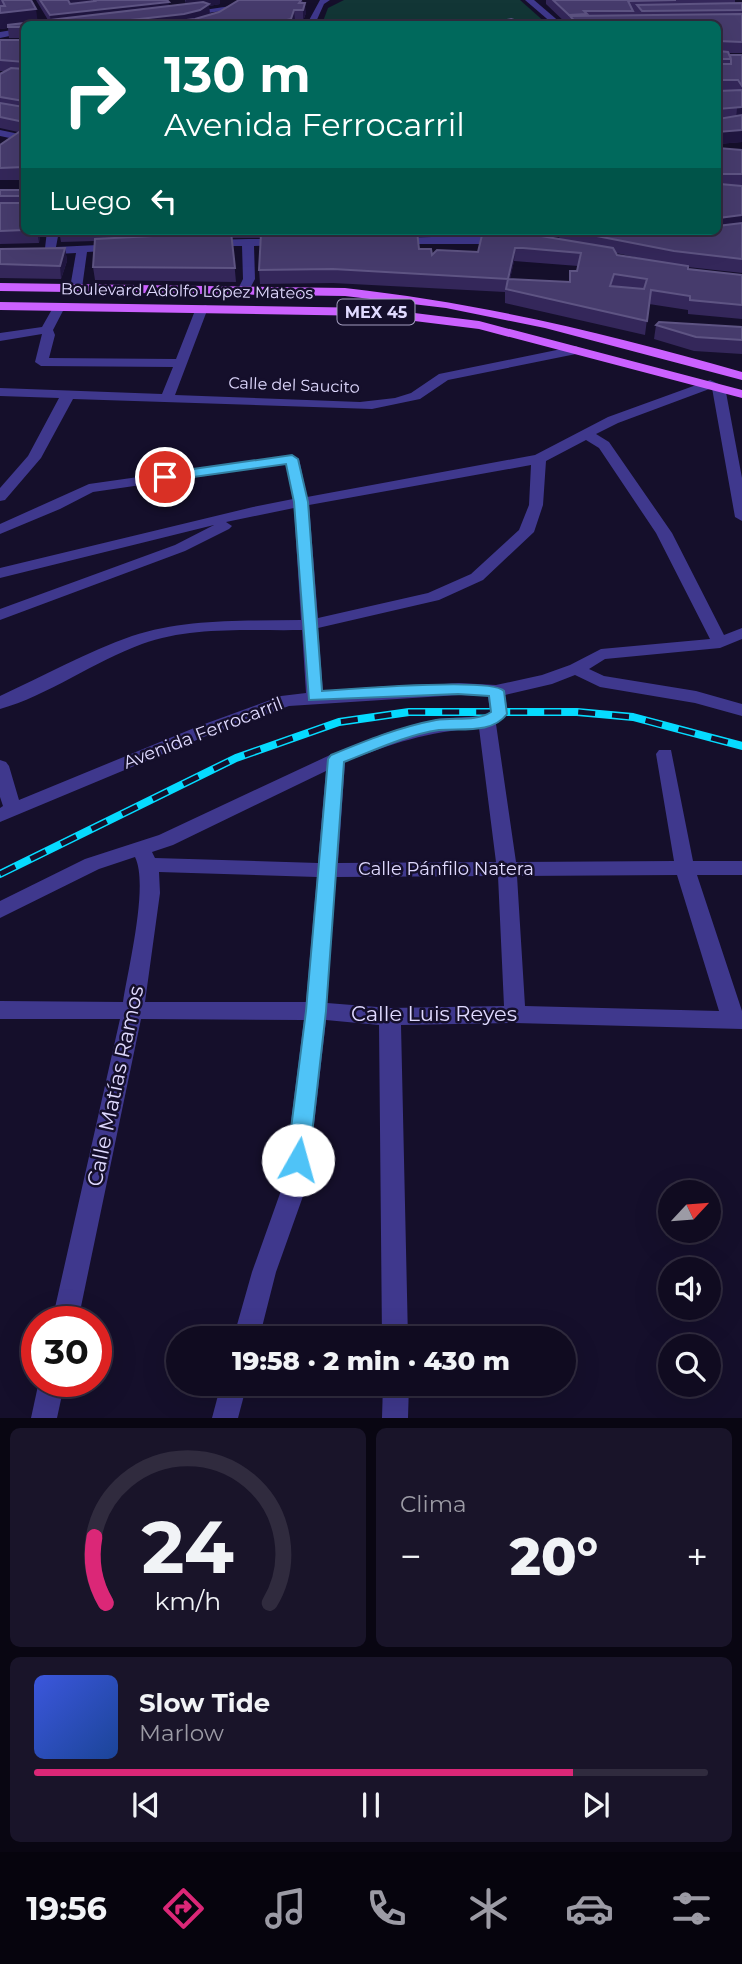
<!DOCTYPE html>
<html lang="es">
<meta charset="utf-8">
<style>
body{margin:0;font-family:Montserrat,sans-serif;background:#191429;color:#f1f3f6;height:100vh;display:flex;flex-direction:column;font-size:26px;white-space:nowrap}
*{box-sizing:border-box;margin:0}
p{font-size:23px;color:#9c9ba5}
.icon{flex:none;width:38px;height:38px;fill:none;stroke:currentColor;stroke-width:2;stroke-linecap:round;stroke-linejoin:round}
.map{position:relative;height:1418px;overflow:hidden}
.details{display:flex;flex-direction:column;gap:10px;padding:10px;background:#090612;flex:1}
.details>*{flex:none}
.hud{position:absolute;left:21px;top:21px;width:700px;height:214px;border-radius:10px;box-shadow:0 7px 28px #0002,0 0 0 2px #302b3e;background:#00695c;color:#fff;overflow:hidden}
.needle{width:46px;rotate:64deg}
.controls{position:absolute;left:658px;top:1180px;display:grid;gap:14px}
.controls a{display:grid;place-items:center;width:63px;height:63px;border-radius:50%;background:#100b20;box-shadow:0 7px 28px #0002,0 0 0 2px #302b3e;font-size:35px}
.speed{position:absolute;left:21px;top:1306px;display:flex;gap:14px;font-size:35px;font-weight:700;text-align:center}
.speed>*{display:grid;place-content:center;width:91px;height:91px;border-radius:50%;background:#100b20;box-shadow:0 7px 28px #0002,0 0 0 2px #302b3e;line-height:1}
.speed .limit{border:10px solid #d22;background:#fff;color:#111}
.pin{position:absolute;display:grid;place-items:center;width:60px;height:60px;color:#fff;margin:-30px;border:4px solid #fff;border-radius:50%;box-shadow:0 2px 7px #0007}
.me{position:absolute;width:77px;margin:-38px;rotate:7deg;stroke-linejoin:round;filter:drop-shadow(0 0 5px #0008)}
.turn{display:flex;align-items:center;gap:24px;height:147px;padding:0 28px;font-size:32px}
.turn .icon{width:91px;height:91px;stroke-width:2.5}
.turn b{display:block;font-size:49px;line-height:60px}
.then{display:flex;align-items:center;height:66px;padding:0 28px;background:#0003;gap:14px;font-size:26px}
.big{font-size:52px;font-weight:800;line-height:1.1}
.details .widget{flex:1;display:flex;flex-direction:column;justify-content:center;gap:10px;min-width:0;padding:0 24px;border-radius:10px;background:#191429}
.details .dial{align-items:center;gap:0}
.dial svg{height:182px;overflow:visible;fill:none;stroke:#302b3e;stroke-width:7;stroke-linecap:round;text-anchor:middle}
.dial text{fill:#f1f3f6;stroke:none}
.song{display:flex;align-items:center;gap:21px}
.cover{width:84px;height:84px;border-radius:10px;background:linear-gradient(135deg,hsl(230 70% 55%),hsl(220 70% 35%))}
.played{height:7px;border-radius:4px;background:linear-gradient(90deg,#db2777 80%,#302b3e 80%)}
.keys{display:flex;justify-content:space-around;direction:ltr}
.heat{display:flex;justify-content:space-between;align-items:center;font-size:38px;direction:ltr}
.details .tiles{flex:1;display:grid;gap:10px;grid-template-columns:1fr 1fr}
.widget:last-child{grid-column:span 2}
.trip{position:absolute;left:166px;top:1326px;width:410px;height:70px;border-radius:35px;background:#100b20;box-shadow:0 7px 28px #0002,0 0 0 2px #302b3e;font-weight:800;line-height:70px;text-align:center}
.dock{display:flex;height:112px;justify-content:space-around;align-items:center;background:#06040d;color:#9c9ba5}
.dock .icon{width:49px;height:49px}
.dock .selected{color:#db2777}
.dock b{font-size:32px;color:#f1f3f6}
.map>svg:first-child{display:block}
.green{fill:#123636}
.lines{fill:none;stroke-linecap:round;stroke-linejoin:round}
.minor{fill:#3f388d;fill-rule:evenodd}
.primary{fill:#cb61ff;fill-rule:evenodd}
.rail-casing{stroke:#06dbff;stroke-width:8}
.rail{stroke:#150f2b;stroke-width:5;stroke-dasharray:17;stroke-linecap:butt}
.wall{fill:#34275a;fill-rule:evenodd}
.shaded-wall{fill:#201640}
.building{fill:#463b6c;stroke:#5e5483;stroke-width:2;fill-rule:evenodd}
.route{fill:#4fc3f7;stroke:#337fa1;stroke-width:2}
.labels{text-anchor:middle;dominant-baseline:central;stroke-width:5;stroke-linejoin:round;paint-order:stroke}
.far-street-label{font-size:16px;fill:#e0daff;stroke:#150f2b}
.shield{fill:#150f2b;stroke:#a39dbf;stroke-width:2}
.shield-label{font-size:16px;font-weight:bold;fill:#e0daff}
.street-label{font-size:18px;fill:#e0daff;stroke:#150f2b}
.near-street-label{font-size:21px;fill:#e0daff;stroke:#150f2b}
</style>
<div class="map">
<svg width="742" height="1418" viewBox="0 0 742 1418">
<rect width="100%" height="100%" fill="#150f2b"/>
<!-- green -->
<polygon class="green" points="344,0 520,0 547,24 322,24 328,8"/>
<g class="lines">
<!-- minor -->
<g class="minor">
<polygon points="320,0 330,0 324,4 315,24 307,24"/>
<polygon points="525,0 534,0 562,24 553,24"/>
<polygon points="238,5 235,9 187,16 183,13"/>
<polygon points="24,28 24,33 0,38 0,32"/>
<polygon points="0,130 24,135 24,141 0,136"/>
<polygon points="47,231 59,231 56,247 119,244 125,247 119,250 87,252 82,288 76,292 70,288 76,253 0,257 0,251 45,248"/>
<path d="M541 231H584L588 234C578 240 551 237 541 231Z"/>
<polygon points="468,236 504,238 510,241 504,244 395,244 389,241 395,238"/>
<polygon points="248,239 283,239 289,242 283,245 254,246 255,279 247,294 243,295 237,291 243,279 242,246 210,246 204,243 210,240"/>
<polygon points="59,303 65,307 53,330 55,335 49,358 176,359 196,308 206,305 208,308 175,395 360,402 395,398 411,393 439,374 576,346 582,350 576,354 448,380 420,399 372,409 73,399 41,458 5,500 0,501 0,488 28,456 59,398 0,396 0,388 162,394 173,367 41,366 35,362 42,334 0,341 0,333 42,327 55,304"/>
<path d="M710 380 725 387 742 478V521L735 517 712 388 618 423 596 434 609 442 672 533 724 635 742 628V639L720 648 605 659 589 669 604 676 696 691 742 704V716L695 703 600 687 575 675 552 684 505 695 508 714 496 724 516 862 674 861 656 754 659 750H671L693 861H742V875H697L742 1011V1029L515 1023 401 1025 408 1339H382L379 1025 326 1020 307 1185 276 1272 259 1339H233L252 1272 283 1185 304 1020 141 1019 78 1321H52L120 1019H0V1001L123 1002C128 969 149 885 135 857L99 869 0 918V901L85 859 159 835 330 755 386 733 438 719 483 716 490 712 488 696 459 695 289 706 211 734 0 822V808L3 806 0 797V760L6 762 9 766 19 800 199 726 281 696 306 693 302 630C250 631 192 626 142 644 95 661 47 696 0 709V696C43 676 87 652 132 636 185 618 245 621 301 620L294 508 226 522 232 526 229 529 185 551 0 620V609L175 545 214 525 0 578V568L253 507 293 499 286 464 93 492 60 509 0 534V524L89 484 292 455 299 459 307 497 535 455 608 417ZM586 440 599 448 656 533 710 639 601 649 570 665 542 675 496 685 459 683 323 692 318 628 439 600 483 580 534 532 543 505 546 461ZM531 465 529 505 519 530 471 574 428 593 318 618 309 505ZM479 728 496 862 338 863 345 762C393 743 426 732 479 728ZM326 771 318 863 155 858 152 852 173 845ZM159 872 317 877 306 1002H145L160 893ZM677 875 719 1011 525 1006 517 876ZM498 876 504 1006 390 1008 327 1003 336 877Z"/>
<polygon points="39,1381 65,1381 57,1418 31,1418"/>
<polygon points="221,1384 247,1384 238,1418 212,1418"/>
<polygon points="383,1384 409,1384 408,1418 382,1418"/>
</g>
<!-- primary -->
<g class="primary">
<path d="M0 283 345 288C480 303 611 334 742 372V380L545 328 446 308 345 296 0 291Z"/>
<polygon points="0,302 374,308 479,321 742,390 742,398 479,329 374,316 0,310"/>
</g>
<!-- rail casing -->
<g class="rail-casing">
<polyline id="rail" points="0,874 236,758 339,722 409,712 577,712 633,717 742,746"/>
</g>
<!-- rail -->
<use href="#rail" class="rail"/>
</g>
<!-- wall -->
<g class="wall">
<polygon points="0,0 31,0 37,21 48,20 36,0 167,0 169,6 186,4 185,0 220,0 220,4 209,6 210,15 302,0 306,13 303,21 295,20 293,24 24,24 24,38 9,38 8,28 0,29"/>
<polygon points="546,0 735,0 735,3 742,3 742,53 729,53 730,55 742,55 742,142 718,144 718,24 567,24 546,4"/>
<polygon points="0,40 24,40 24,180 0,180 0,145 18,132 0,128 0,74 5,71 0,71"/>
<path d="M718 148 742 150V273L688 267V269L742 275V319L688 314V310L649 304 645 335 505 303V292L333 283 260 284 259 270 261 238H232L236 282 95 280 93 267 95 241 61 242 59 231H270V234H287V231H514L513 232 559 239 560 231H718ZM357 232 385 233 356 234ZM467 234 482 235 478 252 432 255 419 249 418 235ZM616 253 648 260 617 255ZM514 261 578 266 577 271H570L569 282 510 279Z"/>
<polygon points="0,190 24,190 24,231 41,231 39,243 0,244"/>
<polygon points="65,248 67,261 61,279 0,278 0,249"/>
<polygon points="656,325 742,327 742,354 694,351 654,339"/>
</g>
<!-- shaded-wall -->
<g class="shaded-wall">
<polygon points="66,0 91,0 91,4 67,7"/>
<polygon points="186,0 220,0 220,4 209,6 210,15 185,24 120,24 122,21 186,8"/>
<polygon points="169,2 170,13 51,24 50,15"/>
<polygon points="305,3 306,13 303,21 303,10"/>
<polygon points="36,9 38,24 0,29 0,11"/>
<polygon points="294,10 295,20 293,24 253,24"/>
<polygon points="742,107 742,119 736,120 737,108"/>
<polygon points="742,130 742,142 718,144 718,132"/>
<polygon points="742,215 742,227 718,230 718,218"/>
<polygon points="37,231 41,231 39,243"/>
<polygon points="65,248 67,261 61,279 60,266"/>
<polygon points="515,248 514,261 507,292 508,279"/>
</g>
<!-- building -->
<g class="building">
<polygon points="2,0 31,0 36,9 0,13 0,6 5,6"/>
<polygon points="40,0 68,0 70,4 95,1 94,0 167,0 169,2 50,15"/>
<polygon points="239,0 301,0 299,3 305,3 303,10 294,10 291,19 279,22 253,24 161,24 169,22 195,19 219,12"/>
<polygon points="553,0 676,0 628,1 633,11 584,11 587,14 569,15"/>
<polygon points="203,2 209,4 200,10 184,14 122,21 120,24 24,24 24,27 8,27 8,25"/>
<polygon points="742,3 742,10 642,11 637,5"/>
<polygon points="742,14 742,42 718,41 718,24 577,24 570,16"/>
<polygon points="511,19 526,24 494,24 493,23"/>
<polygon points="0,40 24,40 24,62 0,60"/>
<polygon points="718,51 728,52 731,59 718,59"/>
<polygon points="730,55 742,55 742,86 738,80 718,80 718,64 731,64 731,59"/>
<polygon points="11,68 24,69 24,101 0,97 0,74"/>
<polygon points="742,90 742,107 718,109 718,91"/>
<polygon points="0,103 24,107 24,122 0,117"/>
<polygon points="742,115 742,130 718,132 718,119"/>
<polygon points="19,132 24,133 24,167 0,168 0,145"/>
<polygon points="718,148 742,150 742,174 718,174"/>
<polygon points="718,180 719,180 720,184 742,186 742,215 718,218"/>
<rect x="0" y="190" width="24" height="6"/>
<polygon points="0,203 24,203 24,230 0,231"/>
<polygon points="742,223 742,259 674,251 571,231 718,231 718,226"/>
<path d="M400 231H417L419 249H431L432 255 437 250 478 252 483 231H498L529 234 613 248 617 255 688 266V269L742 275V305L690 300V296L651 290 647 321 506 289 508 279 570 282V271H577L581 253 523 248H515L508 279 333 269 259 270 261 234 400 233ZM614 274 647 279 644 289 610 286Z"/>
<polygon points="231,232 235,268 93,267 95,239"/>
<polygon points="65,248 60,266 0,264 0,249"/>
<polygon points="659,322 742,327 742,340 696,337 656,325"/>
</g>
<!-- route -->
<path class="route" d="M292 455 298 459 308 502 322 691C349 689 492 677 504 691L507 714C492 734 462 728 439 730 406 735 375 750 344 762L326 1011 309 1160 306 1167 298 1170 290 1167 287 1160 306 1011 328 759 331 755C365 741 399 727 436 720 454 717 476 722 491 712L489 696 458 694 309 700 294 502 286 464 165 481 158 477 165 473Z"/>
<g class="labels">
<!-- far-street labels -->
<g class="far-street-label">
<text transform="translate(187 291) rotate(1)">Boulevard Adolfo López Mateos</text>
<text transform="translate(294 385) rotate(2)">Calle del Saucito</text>
</g>
<!-- shield labels -->
<rect class="shield" x="337.5" y="299.5" width="77" height="25" rx="5"/>
<g class="shield-label">
<text x="376" y="312">MEX 45</text>
</g>
<!-- street labels -->
<g class="street-label">
<text transform="translate(203 733) rotate(-21)">Avenida Ferrocarril</text>
<text x="446" y="869">Calle Pánfilo Natera</text>
</g>
<!-- near-street labels -->
<g class="near-street-label">
<text x="434" y="1013">Calle Luis Reyes</text>
<text transform="translate(115 1086) rotate(-78)">Calle Matías Ramos</text>
</g>
</g>
</svg>
<div class="controls">
<a><svg class="needle" viewBox="-14 -14 28 28"><path d="M0-13l5 13h-10z" fill="#e53935"/><path d="M0 13l5-13h-10z" fill="#9c9ba5"/></svg></a>
<a><svg class="icon" aria-label="sound" viewBox="0 0 24 24"><path d="M4 9h4l5-4v14l-5-4H4zM17 9q2 3 0 6"/></svg></a>
<a><svg class="icon" aria-label="search" viewBox="0 0 24 24"><circle cx="10" cy="10" r="6"/><path d="M15 15l6 6"/></svg></a>
</div>
<div class="speed"><div class="limit">30</div></div>
<div class="pin" style="left:165px;top:477px;background:#d93025"><svg class="icon" aria-label="arrive" viewBox="0 0 24 24"><path d="M6 21V4h12l-3 4 3 4H6"/></svg></div>
<svg class="me" style="left:298px;top:1160px" viewBox="-20 -20 40 40"><circle r="19" fill="#fff"/><path d="M0-13L10 11 0 6-10 11z" fill="#4fc3f7"/></svg>
<div class="trip">19:58 · 2 min · 430 m</div>
<div class="hud">
<div class="turn"><svg class="icon" aria-label="right" viewBox="0 0 24 24"><path d="M7 20v-9h11M14 6l5 5-5 5"/></svg><div><b>130 m</b>Avenida Ferrocarril</div></div>
<div class="then">Luego<svg class="icon" aria-label="left" viewBox="0 0 24 24"><path d="M17 20v-9H6M10 6l-5 5 5 5"/></svg></div>
</div>
</div>
<section class="details">
<div class="tiles">
<div class="widget dial"><svg viewBox="0 0 100 80">
<path d="M14 69A42 42 0 1 1 86 69"/>
<path d="M14 69A42 42 0 0 1 9 40" stroke="#db2777"/>
<text x="50" y="56" font-size="32" font-weight="700">24</text>
<text x="50" y="72" font-size="11">km/h</text>
</svg></div>
<div class="widget"><p>Clima</p>
<div class="heat"><a>−</a><b class="big">20°</b><a>+</a></div>
</div>
<div class="widget">
<div class="song"><i class="cover"></i><div><b>Slow Tide</b><p>Marlow</p></div></div>
<div class="played"></div>
<div class="keys"><svg class="icon" aria-label="previous" viewBox="0 0 24 24"><path d="M18 5L8 12l10 7zM5 5v14"/></svg><svg class="icon" aria-label="pause" viewBox="0 0 24 24"><path d="M8 5v14M16 5v14"/></svg><svg class="icon" aria-label="next" viewBox="0 0 24 24"><path d="M6 5l10 7-10 7zM19 5v14"/></svg></div>
</div>
</div>
</section>
<nav class="dock">
<b>19:56</b>
<svg class="icon selected" aria-label="directions" viewBox="0 0 24 24"><path d="M12 3l9 9-9 9-9-9zM9 14v-3h6M13 9l2 2-2 2"/></svg>
<svg class="icon" aria-label="music" viewBox="0 0 24 24"><path d="M9 18V5l10-2v13"/><circle cx="6" cy="18" r="3"/><circle cx="16" cy="16" r="3"/></svg>
<svg class="icon" aria-label="phone" viewBox="0 0 24 24"><path d="M5 4h4l2 5-3 2q2 4 5 5l2-3 5 2v4C11 20 4 13 5 4z"/></svg>
<svg class="icon" aria-label="climate" viewBox="0 0 24 24"><path d="M12 3v18M4 7l16 10M4 17L20 7"/></svg>
<svg class="icon" aria-label="car" viewBox="0 0 24 24"><path d="M5 17H2v-5l4-1 3-4h7l3 4 3 1v5h-3M9 17h6M6 11h13"/><circle cx="7" cy="17" r="2"/><circle cx="17" cy="17" r="2"/></svg>
<svg class="icon" aria-label="filters" viewBox="0 0 24 24"><path d="M4 7h16M4 17h16"/><circle cx="9" cy="7" r="2"/><circle cx="15" cy="17" r="2"/></svg>
</nav>
